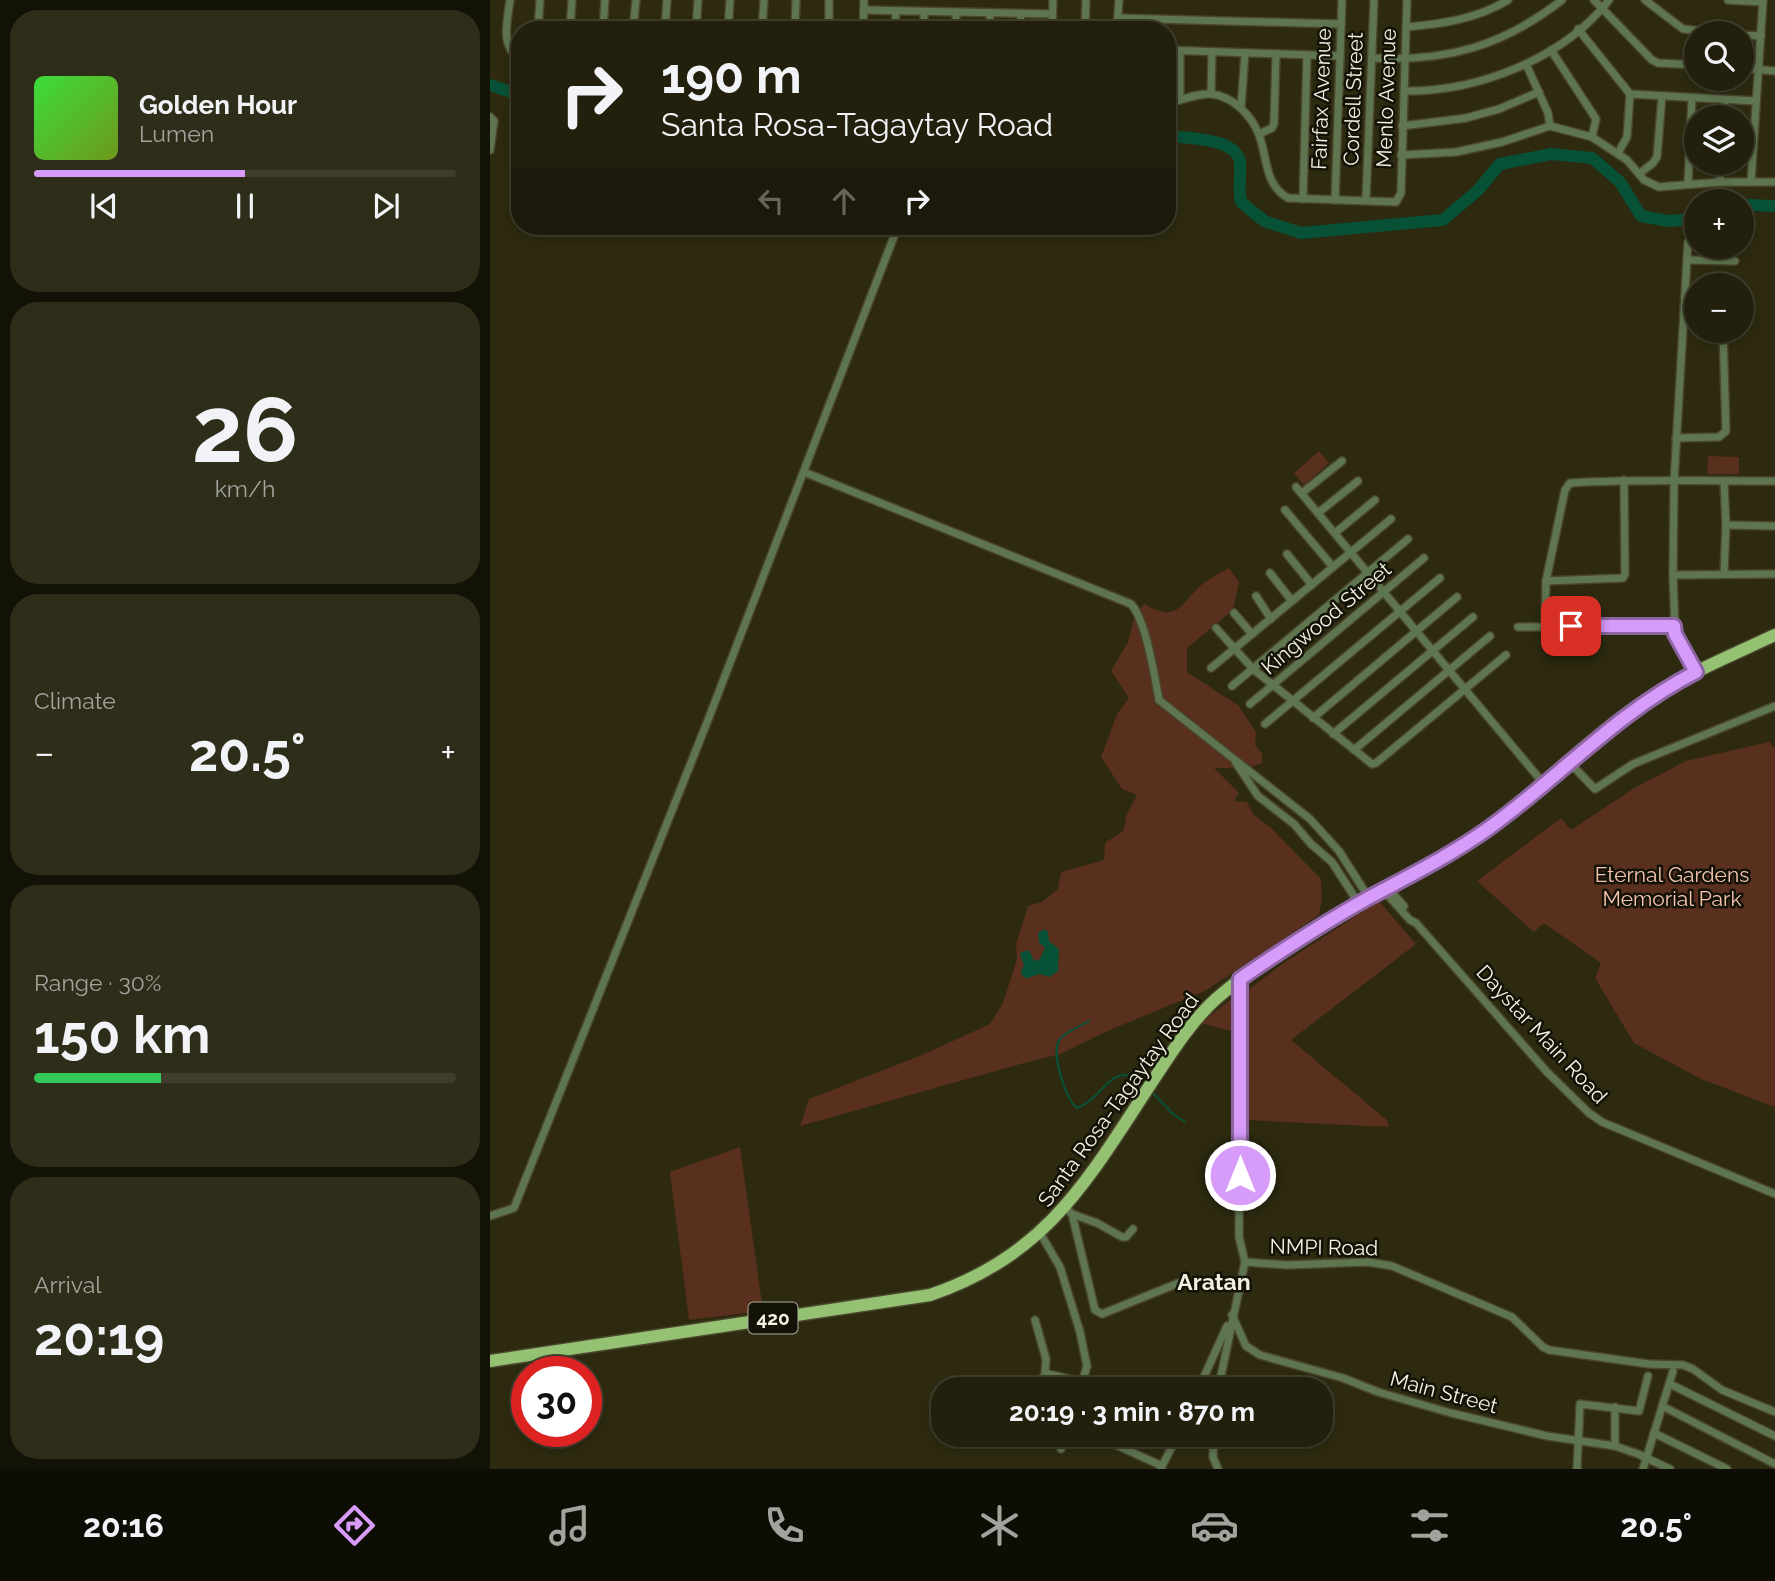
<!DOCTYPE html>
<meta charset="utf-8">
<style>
body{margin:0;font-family:Raleway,sans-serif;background:#2e2d1a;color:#f1f3f6;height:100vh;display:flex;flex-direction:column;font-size:26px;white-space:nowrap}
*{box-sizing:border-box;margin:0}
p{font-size:23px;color:#a2a39d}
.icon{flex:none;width:38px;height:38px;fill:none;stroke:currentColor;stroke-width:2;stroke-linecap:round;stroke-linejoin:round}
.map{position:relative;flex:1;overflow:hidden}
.drawer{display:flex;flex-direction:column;gap:10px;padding:10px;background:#131207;width:490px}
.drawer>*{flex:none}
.hud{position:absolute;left:21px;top:21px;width:665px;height:214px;border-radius:28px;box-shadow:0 4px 10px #0003,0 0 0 2px #3f3e2d;background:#22200c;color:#f1f3f6;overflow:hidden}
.tools{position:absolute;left:1194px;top:21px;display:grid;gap:14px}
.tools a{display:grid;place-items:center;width:70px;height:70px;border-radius:50%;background:#22200c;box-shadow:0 4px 10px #0003,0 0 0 2px #3f3e2d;font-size:35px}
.speed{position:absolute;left:21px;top:1356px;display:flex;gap:14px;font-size:35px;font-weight:700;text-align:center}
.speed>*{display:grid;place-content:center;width:91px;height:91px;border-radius:50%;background:#22200c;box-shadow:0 4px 10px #0003,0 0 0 2px #3f3e2d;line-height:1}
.speed .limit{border:10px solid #d22;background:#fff;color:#111}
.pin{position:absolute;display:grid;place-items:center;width:60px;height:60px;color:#fff;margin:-30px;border-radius:14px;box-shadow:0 4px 10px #0006}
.me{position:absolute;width:77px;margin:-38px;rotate:0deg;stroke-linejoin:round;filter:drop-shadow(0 0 5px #0008)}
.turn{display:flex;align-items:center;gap:24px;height:147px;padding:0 35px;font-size:32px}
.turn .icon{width:91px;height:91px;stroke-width:2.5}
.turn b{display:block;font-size:49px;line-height:60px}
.lanes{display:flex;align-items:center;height:66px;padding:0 35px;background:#0003;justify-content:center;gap:35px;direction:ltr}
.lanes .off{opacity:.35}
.big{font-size:52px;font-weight:700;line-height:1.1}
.drawer .tile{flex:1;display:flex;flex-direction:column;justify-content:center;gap:10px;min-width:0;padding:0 24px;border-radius:28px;background:#2e2d1a}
.drawer .dial{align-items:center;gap:0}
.dial b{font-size:91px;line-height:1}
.song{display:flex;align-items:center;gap:21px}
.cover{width:84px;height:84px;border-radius:10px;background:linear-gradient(135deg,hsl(120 70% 55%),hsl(80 70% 35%))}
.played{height:7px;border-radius:4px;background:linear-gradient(90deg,#d79bf9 50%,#3f3e2d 50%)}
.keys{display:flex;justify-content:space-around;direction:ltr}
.heat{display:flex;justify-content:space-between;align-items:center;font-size:38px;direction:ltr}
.charge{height:10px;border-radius:5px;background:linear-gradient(90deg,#34c759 30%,#3f3e2d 0)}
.trip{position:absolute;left:441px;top:1377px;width:402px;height:70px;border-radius:28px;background:#22200c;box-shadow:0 4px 10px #0003,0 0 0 2px #3f3e2d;font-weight:700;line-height:70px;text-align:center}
.tabs{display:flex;height:112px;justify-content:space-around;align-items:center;background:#0e0d05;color:#a2a39d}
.tabs .icon{width:49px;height:49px}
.tabs .selected{color:#d79bf9}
.tabs b{font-size:32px;color:#f1f3f6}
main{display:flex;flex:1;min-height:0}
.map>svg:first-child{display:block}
.green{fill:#592f1d}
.water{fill:#075137}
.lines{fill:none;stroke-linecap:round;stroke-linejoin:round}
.stream{stroke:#075137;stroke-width:2}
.river{stroke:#075137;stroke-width:12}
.street-casing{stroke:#49462d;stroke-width:10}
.primary-casing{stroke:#49462d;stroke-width:15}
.street{stroke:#5f7550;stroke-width:7}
.primary{stroke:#94c272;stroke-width:12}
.route-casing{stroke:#8c65a2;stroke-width:18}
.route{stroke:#d79bf9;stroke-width:12}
.labels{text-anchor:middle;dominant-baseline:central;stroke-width:5;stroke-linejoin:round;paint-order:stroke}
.shield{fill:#131207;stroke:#afaea0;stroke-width:2}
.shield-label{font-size:19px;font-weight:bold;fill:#f2f1e1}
.street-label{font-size:21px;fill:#f2f1e1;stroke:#131207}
.park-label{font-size:21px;fill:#f8c4af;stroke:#131207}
.neighbourhood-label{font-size:23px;font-weight:bold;fill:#f2f1e1;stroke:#131207}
</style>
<main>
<section class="drawer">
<div class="tile">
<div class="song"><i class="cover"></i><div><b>Golden Hour</b><p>Lumen</p></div></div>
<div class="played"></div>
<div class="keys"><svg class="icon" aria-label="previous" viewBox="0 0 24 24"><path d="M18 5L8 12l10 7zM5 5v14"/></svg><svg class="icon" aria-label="pause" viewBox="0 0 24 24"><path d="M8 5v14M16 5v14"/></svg><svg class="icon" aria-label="next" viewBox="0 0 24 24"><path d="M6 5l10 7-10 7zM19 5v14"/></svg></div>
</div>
<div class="tile dial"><b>26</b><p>km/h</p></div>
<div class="tile"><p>Climate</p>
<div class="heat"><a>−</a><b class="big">20.5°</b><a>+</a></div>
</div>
<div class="tile"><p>Range · 30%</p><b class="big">150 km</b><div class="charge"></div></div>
<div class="tile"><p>Arrival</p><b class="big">20:19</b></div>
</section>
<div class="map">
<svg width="1285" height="1469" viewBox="0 0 1285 1469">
<rect width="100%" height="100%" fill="#2d2a10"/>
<!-- green -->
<g class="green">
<polygon points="829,451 839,463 814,485 804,473"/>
<polygon points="1218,456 1249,457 1249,474 1217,474"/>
<path d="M739 568 749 582 743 610 697 648V672L749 706 766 732 765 745 772 754V763L758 768H724L749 793 744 801 757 802 763 814 780 827 831 879 832 898 829 915 715 991 622 1029 570 1054 534 1063 310 1126 319 1099 432 1055 500 1024 513 1003 527 959 526 944 538 906 552 902 568 889 571 872 614 860 615 843 634 830 636 816 647 795 632 789 611 757 627 714 639 698 621 671 638 642 644 618 654 604C688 622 688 607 710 586 718 579 730 573 739 568Z"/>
<polygon points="1279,742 1285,748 1285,1107 1211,1079 1144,1043 1105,978 1111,963 1054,923 1044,932 987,881 1071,818 1081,830 1146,787 1196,761"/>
<polygon points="889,901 926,944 801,1040 897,1120 899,1127 756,1120 754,993 795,962"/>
<polygon points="741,999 745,1032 711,1023 712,1023"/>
<polygon points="250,1147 273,1311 199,1320 180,1172"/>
</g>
<!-- water -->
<path class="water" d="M554 929 558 932 559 941 569 949 568 971 559 977 550 974C543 975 533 984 531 971L534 966 530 953 539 950 544 961 550 959 555 948 549 942 548 933Z"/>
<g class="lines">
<!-- stream -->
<g class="stream">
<path d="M599 1021C591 1026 576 1031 570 1039 560 1051 575 1099 587 1108 614 1099 621 1057 654 1084"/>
<polyline points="663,1093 683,1114 695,1122"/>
</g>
<!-- river -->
<g class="river">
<polyline points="0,85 30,95"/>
<path d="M677 136C697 138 748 138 750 163 751 176 748 188 751 202L774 221 811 233 953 220 987 191 1010 164 1061 154 1102 158 1130 182 1151 216 1178 221 1206 219"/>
<polyline points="1251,207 1259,205 1285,206"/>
</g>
<!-- street casing -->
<g class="street-casing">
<g id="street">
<path d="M20 0C17 25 10 43 30 61"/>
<polyline points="1104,0 1162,60 1168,63 1206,65"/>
<polyline points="1155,0 1193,29 1232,33"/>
<polyline points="1238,0 1273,2"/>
<polyline points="374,10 562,14"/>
<polyline points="628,18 851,24"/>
<path d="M916 27C952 24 987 19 1018 0"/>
<polyline points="1088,29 1140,94 1266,101"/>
<polyline points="48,30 50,0"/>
<polyline points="80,30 82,0"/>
<polyline points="113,30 115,0"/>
<polyline points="143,30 146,0"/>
<polyline points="175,30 177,0"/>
<polyline points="206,30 208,0"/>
<polyline points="238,30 240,0"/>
<polyline points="272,30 274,0"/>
<polyline points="305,30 306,0"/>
<polyline points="339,30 339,0"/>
<polyline points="373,30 374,0"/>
<polyline points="405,30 406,11"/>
<polyline points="434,30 434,12"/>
<polyline points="466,30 466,12"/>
<polyline points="500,30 500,13"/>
<polyline points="530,30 531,14"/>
<polyline points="562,30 563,0"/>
<polyline points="595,30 596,0"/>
<polyline points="627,30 629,0"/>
<polyline points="1251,35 1271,36"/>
<polyline points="677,50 850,56"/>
<polyline points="1061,50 1106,119 1102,137"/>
<polyline points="690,51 690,100"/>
<path d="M882 58C957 62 1013 46 1072 0"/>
<polyline points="1036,64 1058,113 1060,126"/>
<polyline points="1251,68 1285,71"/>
<path d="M914 91C987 92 1073 59 1119 0"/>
<polyline points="721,94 722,52"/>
<path d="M677 104C691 100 707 93 721 94 743 96 762 116 769 135 778 159 774 184 798 198L906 202 911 193 917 0"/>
<polyline points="751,107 755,53"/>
<polyline points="0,117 4,121 0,150"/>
<polyline points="1234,117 1235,100"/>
<polyline points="912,126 976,118 1009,109 1049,92"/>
<polyline points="769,134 782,128 784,124 786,54"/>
<polyline points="1128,153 1137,137 1140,94"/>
<polyline points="911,155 966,152 1012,142 1060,126 1102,137 1137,160 1154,180 1169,187 1230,182 1285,182"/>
<polyline points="1149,174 1163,163 1167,157 1172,96"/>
<polyline points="1230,182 1231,163"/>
<polyline points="1261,182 1273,0"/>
<polyline points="1198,184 1202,98"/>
<polyline points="813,199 817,55"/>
<polyline points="845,200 852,0"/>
<polyline points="876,200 884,0"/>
<polyline points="1198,242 1184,482 1183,575 1185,630 1201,675"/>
<polyline points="1198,260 1245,261"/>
<polyline points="1186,438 1229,437 1236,431 1233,331"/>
<path d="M314 472 641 604C656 620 665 678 669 700L820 819 849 851 879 898"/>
<polyline points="806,487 1054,784"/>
<polyline points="812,493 852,461"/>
<polyline points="795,510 843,567"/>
<polyline points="828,513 868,481"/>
<polyline points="1236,525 1285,526"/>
<polyline points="845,533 885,500"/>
<polyline points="797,554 822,585"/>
<polyline points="780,573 802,601"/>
<polyline points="1234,574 1236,525 1234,481"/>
<polyline points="1183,575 1285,574"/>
<polyline points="1056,581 1133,578 1135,574 1134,480"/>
<polyline points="766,596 781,619"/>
<polyline points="744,613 762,634"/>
<path d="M1055 626 1056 581 1075 490 1080 483C1148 479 1217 481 1285 481"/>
<polyline points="1028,627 1184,626"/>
<polyline points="726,628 763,669 882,764 886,763 1016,655"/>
<polyline points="1195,649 1206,672"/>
<polyline points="721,668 901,519"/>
<polyline points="742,686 918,539"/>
<polyline points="760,704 934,558"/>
<polyline points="823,718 967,597"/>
<polyline points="775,724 950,578"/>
<polyline points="843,734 983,617"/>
<polyline points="864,750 1000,636"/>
<polyline points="1079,762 1105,789 1143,764 1285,706"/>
<polyline points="746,763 768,796 804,824 821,844 842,862 869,904"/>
<polyline points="898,888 914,906"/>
<polyline points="893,890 920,920 926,923 1057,1072 1099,1113 1112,1122 1285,1194"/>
<polyline points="576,1208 582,1214 605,1310 612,1314 696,1280"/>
<polyline points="582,1214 607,1223 632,1237 636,1237 643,1229"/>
<polyline points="0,1216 24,1208 218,720 408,226"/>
<polyline points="550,1233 570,1267 590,1332 597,1366 590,1390"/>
<polyline points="755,1262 797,1265 878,1262 902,1266 1022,1317 1053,1347 1059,1350 1159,1364 1193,1365 1203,1369 1232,1390 1285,1412"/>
<polyline points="742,1315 756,1346 770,1355 853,1378 888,1392 961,1413 1057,1436 1125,1446 1148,1454 1180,1469"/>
<polyline points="545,1320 556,1359 555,1375"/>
<polyline points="1180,1384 1285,1436"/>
<polyline points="549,1390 553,1377 558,1374 593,1382"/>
<polyline points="708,1390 737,1326"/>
<polyline points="728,1390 755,1262 749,1237 750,980"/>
<polyline points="1174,1407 1285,1464"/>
<polyline points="1164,1433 1237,1469"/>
<polyline points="724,1435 723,1457 728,1469"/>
<polyline points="622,1443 672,1466"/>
<polyline points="1125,1446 1125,1407"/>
<polyline points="571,1449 576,1435"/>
<polyline points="671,1468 688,1435"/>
<polyline points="1087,1469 1090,1404 1149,1411 1158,1376"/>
<polyline points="1153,1469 1183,1371"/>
</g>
</g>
<!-- primary casing -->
<g class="primary-casing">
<path id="primary" d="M0 1361 440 1295C556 1256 597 1181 660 1085 680 1055 700 1022 727 998 772 959 826 928 877 899 909 881 942 866 973 846 1036 804 1087 748 1149 705 1191 676 1238 657 1285 635"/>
</g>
<!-- street -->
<use href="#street" class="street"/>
<!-- primary -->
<use href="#primary" class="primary"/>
</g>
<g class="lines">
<!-- route casing -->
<g class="route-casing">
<path id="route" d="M750 1175V979C792 950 835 922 880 897 921 875 961 855 999 828 1071 776 1126 713 1206 672L1185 634 1184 626H1081"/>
</g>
<!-- route -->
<use href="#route" class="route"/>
</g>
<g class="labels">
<!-- shield labels -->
<rect class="shield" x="258.5" y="1302.5" width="49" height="31" rx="5"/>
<g class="shield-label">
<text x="283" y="1318">420</text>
</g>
<!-- street labels -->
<g class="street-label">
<text transform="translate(896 98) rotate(-88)">Menlo Avenue</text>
<text transform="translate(831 99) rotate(-88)">Fairfax Avenue</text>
<text transform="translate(863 99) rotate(-88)">Cordell Street</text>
<text transform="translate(836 618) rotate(-40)">Kingwood Street</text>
<text transform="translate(1052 1034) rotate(47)">Daystar Main Road</text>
<text transform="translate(628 1100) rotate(-54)">Santa Rosa-Tagaytay Road</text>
<text transform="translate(834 1247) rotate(1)">NMPI Road</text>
<text transform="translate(954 1392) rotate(15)">Main Street</text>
</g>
<!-- park labels -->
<g class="park-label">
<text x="1182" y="874">Eternal Gardens<tspan x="1182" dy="24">Memorial Park</tspan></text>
</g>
<!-- neighbourhood labels -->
<g class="neighbourhood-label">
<text x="724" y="1281">Aratan</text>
</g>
</g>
</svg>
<div class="tools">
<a><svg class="icon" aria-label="search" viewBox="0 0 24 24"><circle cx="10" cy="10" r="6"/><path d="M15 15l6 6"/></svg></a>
<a><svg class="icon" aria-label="layers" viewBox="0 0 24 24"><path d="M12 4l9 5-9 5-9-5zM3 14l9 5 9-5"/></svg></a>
<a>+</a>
<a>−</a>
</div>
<div class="speed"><div class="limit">30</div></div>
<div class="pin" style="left:1081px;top:626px;background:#d93025"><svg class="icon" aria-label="arrive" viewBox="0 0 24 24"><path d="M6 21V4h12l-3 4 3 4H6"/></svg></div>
<svg class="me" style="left:750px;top:1175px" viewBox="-20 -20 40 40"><circle r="17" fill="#d79bf9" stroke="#fff" stroke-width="3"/><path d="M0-11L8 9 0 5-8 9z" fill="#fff"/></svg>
<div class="trip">20:19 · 3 min · 870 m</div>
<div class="hud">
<div class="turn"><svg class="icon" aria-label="right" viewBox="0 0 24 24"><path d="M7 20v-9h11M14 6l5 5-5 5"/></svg><div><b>190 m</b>Santa Rosa-Tagaytay Road</div></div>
<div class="lanes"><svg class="icon off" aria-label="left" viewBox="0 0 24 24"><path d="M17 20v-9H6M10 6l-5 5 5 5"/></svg><svg class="icon off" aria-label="ahead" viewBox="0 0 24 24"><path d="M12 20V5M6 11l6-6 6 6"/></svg><svg class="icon" aria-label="right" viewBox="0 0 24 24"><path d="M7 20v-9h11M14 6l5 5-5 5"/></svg></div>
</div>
</div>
</main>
<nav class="tabs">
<b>20:16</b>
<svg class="icon selected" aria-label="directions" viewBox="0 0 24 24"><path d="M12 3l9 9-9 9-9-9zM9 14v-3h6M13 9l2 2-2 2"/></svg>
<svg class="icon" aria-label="music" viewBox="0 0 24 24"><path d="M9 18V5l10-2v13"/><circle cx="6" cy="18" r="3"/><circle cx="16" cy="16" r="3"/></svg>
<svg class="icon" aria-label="phone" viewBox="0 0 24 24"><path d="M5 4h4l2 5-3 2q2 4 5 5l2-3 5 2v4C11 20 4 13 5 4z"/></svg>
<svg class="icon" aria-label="climate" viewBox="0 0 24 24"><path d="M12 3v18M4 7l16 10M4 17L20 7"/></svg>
<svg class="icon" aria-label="car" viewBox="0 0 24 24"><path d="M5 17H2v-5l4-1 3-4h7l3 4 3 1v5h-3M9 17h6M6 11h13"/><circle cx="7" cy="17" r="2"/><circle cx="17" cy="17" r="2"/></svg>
<svg class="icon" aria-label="filters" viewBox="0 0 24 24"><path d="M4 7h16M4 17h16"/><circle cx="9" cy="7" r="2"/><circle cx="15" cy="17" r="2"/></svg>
<b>20.5°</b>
</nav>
